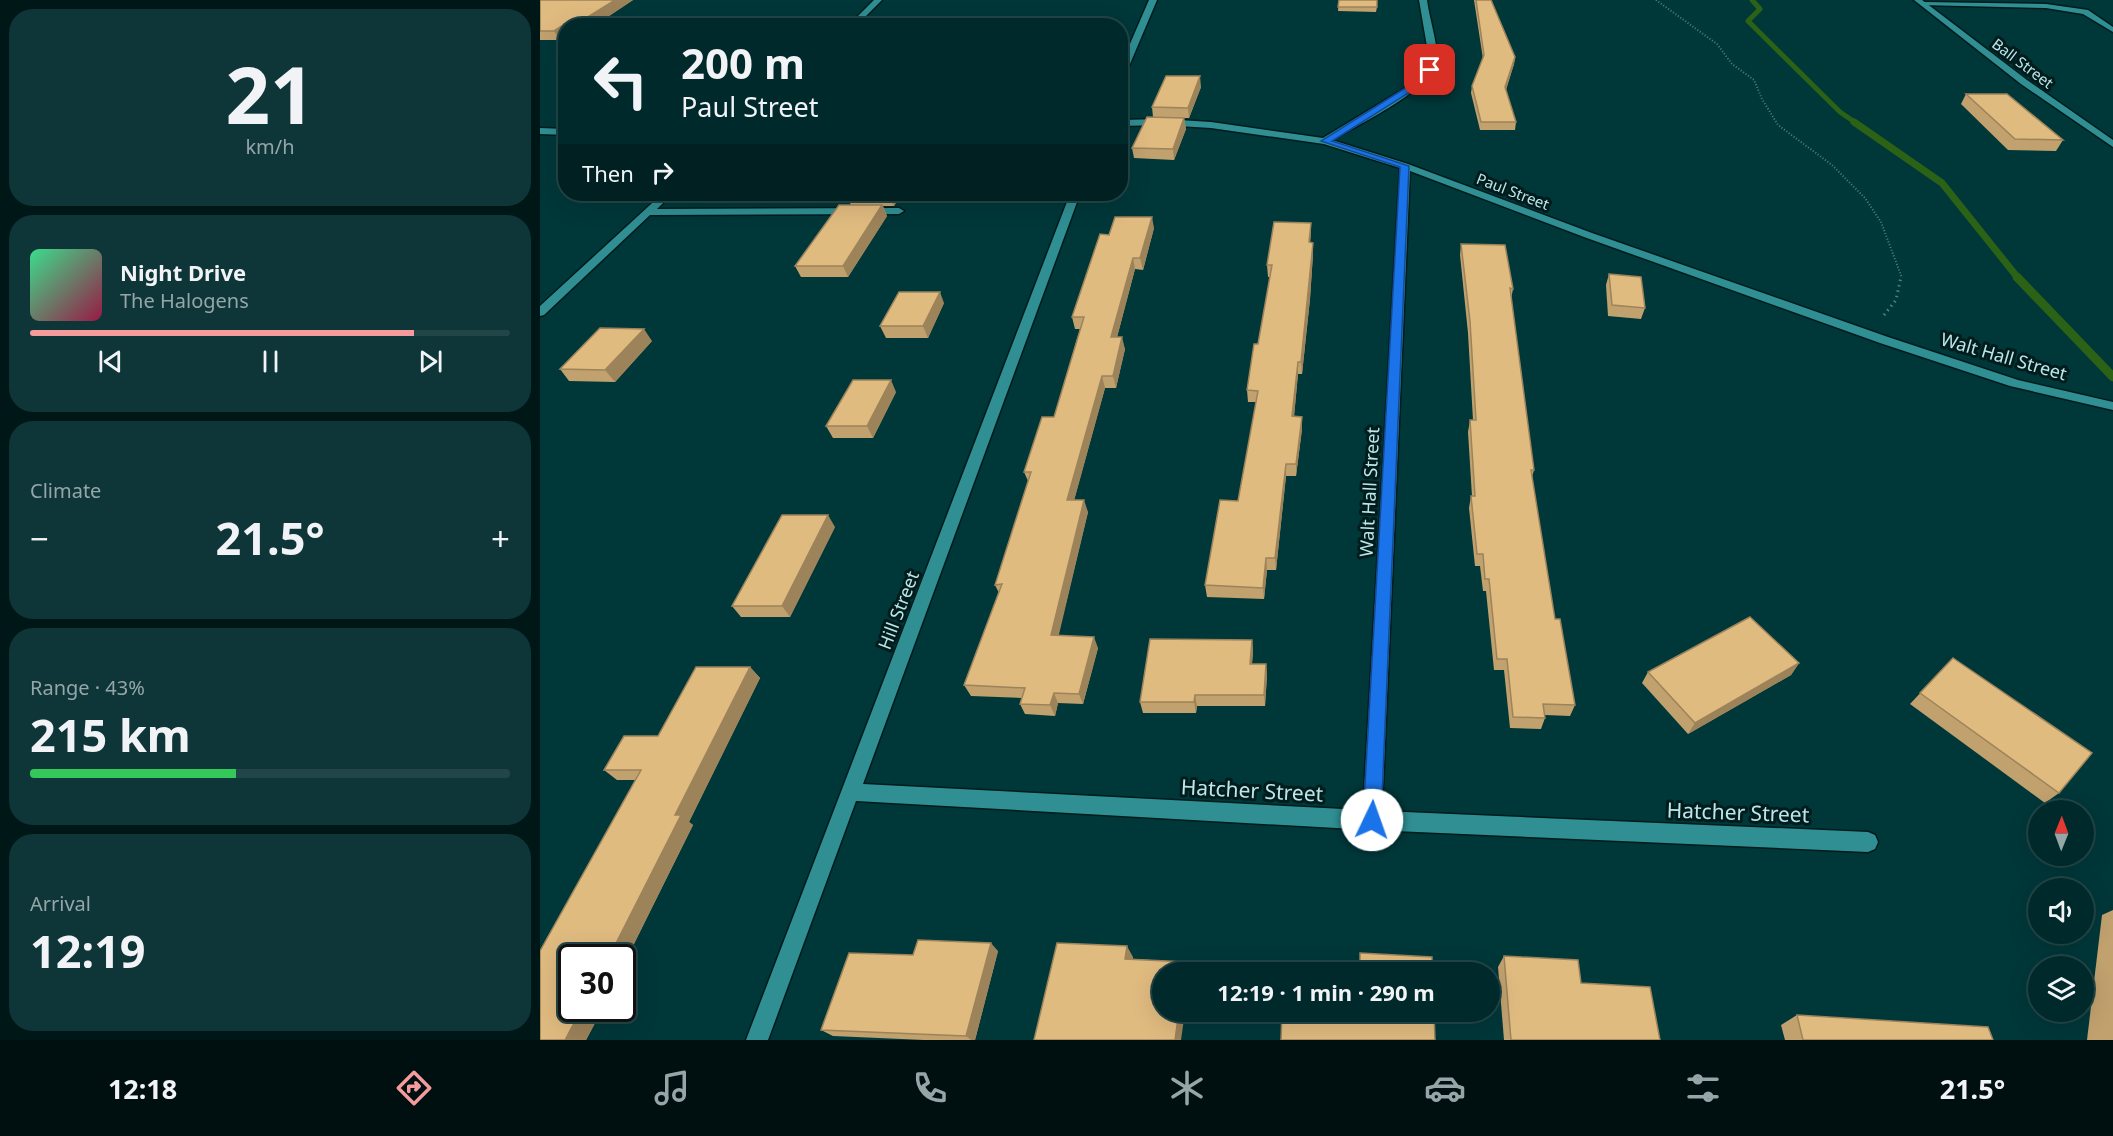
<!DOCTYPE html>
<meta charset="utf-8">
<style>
body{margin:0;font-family:"Noto Sans",sans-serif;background:#0e3537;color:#f1f3f6;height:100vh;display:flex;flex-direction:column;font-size:22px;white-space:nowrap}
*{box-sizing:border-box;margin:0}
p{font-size:20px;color:#95a6a9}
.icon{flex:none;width:33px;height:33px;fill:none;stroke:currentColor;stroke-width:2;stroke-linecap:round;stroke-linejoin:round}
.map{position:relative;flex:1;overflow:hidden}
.sheet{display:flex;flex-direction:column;gap:9px;padding:9px;background:#001718;width:540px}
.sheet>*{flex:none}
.hud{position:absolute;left:18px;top:18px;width:570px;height:183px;border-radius:24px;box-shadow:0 6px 24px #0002,0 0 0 2px #224547;background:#00292b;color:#f1f3f6;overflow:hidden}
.needle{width:39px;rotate:1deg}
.controls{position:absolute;left:1488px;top:800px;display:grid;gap:12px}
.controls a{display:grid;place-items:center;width:66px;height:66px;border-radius:50%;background:#00292b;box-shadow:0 6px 24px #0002,0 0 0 2px #224547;font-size:30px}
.speed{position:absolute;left:18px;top:944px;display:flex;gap:12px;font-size:30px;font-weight:700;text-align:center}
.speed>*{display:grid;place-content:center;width:78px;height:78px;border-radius:50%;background:#00292b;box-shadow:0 6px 24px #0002,0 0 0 2px #224547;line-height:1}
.speed .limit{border:3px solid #111;border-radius:9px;background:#fff;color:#111}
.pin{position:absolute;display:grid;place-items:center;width:51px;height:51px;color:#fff;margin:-26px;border-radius:12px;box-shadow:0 3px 9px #0006}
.me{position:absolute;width:66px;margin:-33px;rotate:3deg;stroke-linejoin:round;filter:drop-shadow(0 0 4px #0008)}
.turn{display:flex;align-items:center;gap:21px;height:126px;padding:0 24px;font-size:27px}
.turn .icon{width:78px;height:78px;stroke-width:2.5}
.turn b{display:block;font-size:42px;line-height:51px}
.then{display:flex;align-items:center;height:57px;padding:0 24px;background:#0003;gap:12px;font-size:22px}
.big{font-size:45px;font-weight:700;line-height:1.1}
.sheet .card{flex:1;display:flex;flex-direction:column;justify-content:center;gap:9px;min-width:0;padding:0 21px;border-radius:24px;background:#0e3537}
.sheet .dial{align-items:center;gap:0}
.dial b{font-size:78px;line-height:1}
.song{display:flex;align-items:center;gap:18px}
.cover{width:72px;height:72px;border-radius:9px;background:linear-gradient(135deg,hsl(150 70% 55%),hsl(340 70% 35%))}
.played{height:6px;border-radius:3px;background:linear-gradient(90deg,#f59b9c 80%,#224547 80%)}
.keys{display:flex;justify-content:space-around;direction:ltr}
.heat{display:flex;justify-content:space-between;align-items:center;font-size:33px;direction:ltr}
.charge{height:9px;border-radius:4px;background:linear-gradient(90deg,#34c759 43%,#224547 0)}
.trip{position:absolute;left:612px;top:962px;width:348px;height:60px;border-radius:30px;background:#00292b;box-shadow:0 6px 24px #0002,0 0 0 2px #224547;font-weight:700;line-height:60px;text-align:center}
.dock{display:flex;height:96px;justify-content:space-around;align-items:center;background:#001011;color:#95a6a9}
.dock .icon{width:42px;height:42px}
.dock .selected{color:#f59b9c}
.dock b{font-size:27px;color:#f1f3f6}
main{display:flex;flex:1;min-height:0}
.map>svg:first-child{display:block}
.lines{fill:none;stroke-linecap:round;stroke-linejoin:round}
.stream-far2{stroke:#2b6216;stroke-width:5}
.stream-far1{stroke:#2b6216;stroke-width:7}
.stream{stroke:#2b6216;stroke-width:9}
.lane-casing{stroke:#001c1d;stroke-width:3}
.street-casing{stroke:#001c1d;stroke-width:3}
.path-far1{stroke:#4f8183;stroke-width:2;stroke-dasharray:1 2;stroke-linecap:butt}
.path{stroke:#4f8183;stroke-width:3;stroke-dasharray:1.5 4;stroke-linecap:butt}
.lane{fill:#2f8f93;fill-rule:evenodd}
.street{fill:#2f8f93;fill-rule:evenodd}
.wall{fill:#c1a16e}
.shaded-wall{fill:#9d835a}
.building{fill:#e0bb80;stroke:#9d835a;stroke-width:1.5}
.route{fill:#1a73e8;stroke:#114b97;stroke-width:1.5}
.labels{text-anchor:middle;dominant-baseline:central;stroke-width:6;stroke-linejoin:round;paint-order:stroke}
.far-street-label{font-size:15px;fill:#bce6e8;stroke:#001c1d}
.street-label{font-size:18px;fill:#bce6e8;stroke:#001c1d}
.near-street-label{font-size:21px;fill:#bce6e8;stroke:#001c1d}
</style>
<main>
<section class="sheet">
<div class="card dial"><b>21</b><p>km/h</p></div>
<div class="card">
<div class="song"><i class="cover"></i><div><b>Night Drive</b><p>The Halogens</p></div></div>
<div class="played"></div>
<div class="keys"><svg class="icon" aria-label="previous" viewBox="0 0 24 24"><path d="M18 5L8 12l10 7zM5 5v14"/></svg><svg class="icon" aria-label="pause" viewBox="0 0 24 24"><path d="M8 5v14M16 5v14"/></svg><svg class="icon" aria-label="next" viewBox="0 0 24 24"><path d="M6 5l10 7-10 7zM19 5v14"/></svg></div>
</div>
<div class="card"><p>Climate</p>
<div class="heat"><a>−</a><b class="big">21.5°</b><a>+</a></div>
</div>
<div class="card"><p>Range · 43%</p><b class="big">215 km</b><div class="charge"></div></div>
<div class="card"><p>Arrival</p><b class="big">12:19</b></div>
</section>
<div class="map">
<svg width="1573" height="1040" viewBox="0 0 1573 1040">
<rect width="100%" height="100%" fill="#003739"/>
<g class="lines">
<!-- stream-far2 -->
<polyline class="stream-far2" points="1212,0 1220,9 1208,21 1300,112 1316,123"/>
<!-- stream-far1 -->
<polyline class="stream-far1" points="1314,122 1402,183 1478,278"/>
<!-- stream -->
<polyline class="stream" points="1477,277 1573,377"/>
<!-- lane casing -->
<g class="lane-casing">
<polygon id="lane" points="1383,2 1506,4 1548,10 1573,27 1573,32 1543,14 1506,8 1381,5"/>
</g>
<!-- street casing -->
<g class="street-casing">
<g id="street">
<polygon points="334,0 342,0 316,26 308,26"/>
<polygon points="609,0 617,0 584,78 580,80 580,67"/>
<path d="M879 0H887C889 17 898 44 897 60 894 89 817 125 792 140L868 164 1052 233 1348 337 1478 380 1573 402V410L1470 386 1340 343 1044 237 870 171 842 811 1328 832 1335 835 1338 842 1335 849 1328 852 832 830 316 801 228 1040H206L530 194H540L323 784 823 810 860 168 784 144 671 128 622 125 580 126V120L622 119 671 122 783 138 872 84 886 69 889 58Z"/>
<polygon points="1374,0 1382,0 1487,80 1573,140 1573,147 1481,84"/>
<polygon points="0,128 26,129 26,135 0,134"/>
<polygon points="122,194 132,194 117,209 359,208 364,211 359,214 110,215 4,315 0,316 0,306"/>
</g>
</g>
<!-- path-far1 -->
<polyline class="path-far1" points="1116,0 1177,44 1192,64 1214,80 1222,99 1238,125 1292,165 1325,198 1341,222 1362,278"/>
<!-- path -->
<polyline class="path" points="1344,315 1356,300 1361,277"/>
<!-- lane -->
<use href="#lane" class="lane"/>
<!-- street -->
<use href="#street" class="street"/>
</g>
<!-- wall -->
<g class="wall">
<polygon points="0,0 93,0 54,26 26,26 26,37 20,40 0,40"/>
<polygon points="799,0 837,7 836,12 798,11"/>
<polygon points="934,0 951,0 975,57 974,64 966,90 976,122 975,130 940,130 931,93 932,86 943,59"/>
<polygon points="661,87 649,118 644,118 646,129 634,160 594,158 592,148 613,117 612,107"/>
<polygon points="1426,94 1523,140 1516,151 1468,150 1421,104"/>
<polygon points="361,194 354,206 343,206 347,216 308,277 261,277 255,266 311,205 306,195"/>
<polygon points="771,223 770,243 773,243 773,254 770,299 762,374 758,374 754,416 762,429 756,476 746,476 736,570 727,570 724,599 667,597 665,585 698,501 716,402 708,402 707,390 718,344 730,277 728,277 727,265"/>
<polygon points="614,228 603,270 595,269 577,337 585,349 576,388 565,388 534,500 548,512 518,636 558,648 543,704 518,703 515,716 485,714 480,704 482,698 431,696 424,685 459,593 455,585 488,481 484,472 514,417 540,329 535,329 532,317 569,235"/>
<polygon points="921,244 973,289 971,299 994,470 992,477 1015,619 1035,705 1030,716 1005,715 1005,718 1001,729 970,728 964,670 954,670 946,591 943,591 940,566 935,566 929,508 931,496 932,496 928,432 930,420 933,420 928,333 920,255"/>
<polygon points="1069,274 1105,308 1101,319 1068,316 1066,285"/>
<polygon points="404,303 388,338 346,338 340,326"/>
<polygon points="112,341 75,382 29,381 20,369"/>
<polygon points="356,392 333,438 293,438 286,426"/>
<polygon points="295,527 250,617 201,617 192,606"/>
<polygon points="712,640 713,651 712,664 726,664 727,675 725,706 657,706 656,713 603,713 600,702"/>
<polygon points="1413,658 1519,793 1505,803 1370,704"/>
<polygon points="1259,663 1251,675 1148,734 1102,683 1108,672"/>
<polygon points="156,667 210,667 220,678 149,822 153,825 82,968 82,957 32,957 32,1008 63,1008 46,1040 0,1040 0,951 96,780 77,780 64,770 84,736 118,736"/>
<polygon points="1573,910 1573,1040 1547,1040 1562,915"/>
<polygon points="458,951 435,1040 384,1040 293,1036 281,1030 373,955"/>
<polygon points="964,956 1041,983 1120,1040 964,1040 958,967"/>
<polygon points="593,957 593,959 668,963 671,972 622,972 622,1011 667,1011 666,1021 644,1019 494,1040"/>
<polygon points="1257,1015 1453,1040 1245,1040 1241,1025"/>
</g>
<!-- shaded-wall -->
<g class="shaded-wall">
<polygon points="75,0 93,0 54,26 46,26 43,20"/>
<polygon points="31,20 34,26 26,26 26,37 20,40 14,31"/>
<polygon points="975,57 974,64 964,95 965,87"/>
<polygon points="660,76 661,87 649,118 648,108"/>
<polygon points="644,118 646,129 634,160 633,149"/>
<polygon points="350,194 361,194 354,206 349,195"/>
<polygon points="342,205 347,216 308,277 303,266"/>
<polygon points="612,217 614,228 603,270 600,258"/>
<polygon points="771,223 771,234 769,254 769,242"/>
<polygon points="773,243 773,254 770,299 762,374 761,362"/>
<polygon points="593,258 595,269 574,349 571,337"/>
<polygon points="400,292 404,303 388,338 383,326"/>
<polygon points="104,329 112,341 75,382 65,370"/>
<polygon points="582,337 585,349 576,388 573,376"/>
<polygon points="758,362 758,374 753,428 752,416"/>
<polygon points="562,376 565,388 531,512 527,500"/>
<polygon points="351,380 356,392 333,438 327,426"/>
<polygon points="762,417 762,429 756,476 756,464"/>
<polygon points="746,464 746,476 736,570 735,558"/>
<polygon points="544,500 548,512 516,647 511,635"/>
<polygon points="288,515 295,527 250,617 242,606"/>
<polygon points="726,558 727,570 724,599 723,588"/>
<polygon points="554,637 558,648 543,704 539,694"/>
<polygon points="712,640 713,651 711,675 710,664"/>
<polygon points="1259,663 1251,675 1148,734 1155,723"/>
<polygon points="726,664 727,675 725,706 724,695"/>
<polygon points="210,667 220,678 149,822 153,825 82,968 82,957 69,957 135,815"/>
<polygon points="514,693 518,703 515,716 510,705"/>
<polygon points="655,695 657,706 656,713 654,702"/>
<polygon points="451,943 458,951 435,1040 431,1040 426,1036"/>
<polygon points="587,946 593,957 591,970 585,959"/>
<polygon points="668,963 671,972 667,972"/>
<polygon points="42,1008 63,1008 46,1040 25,1040"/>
<polygon points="639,1011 640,1011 644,1019 641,1040 635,1040"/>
<polygon points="662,1011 667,1011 666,1021"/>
</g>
<!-- building -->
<g class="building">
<polygon points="1,0 75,0 43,20 31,20 14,31 0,31 0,1"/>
<polygon points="799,0 837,0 837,7 798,7"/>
<polygon points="936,0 951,0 975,57 965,87 976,122 941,122 932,86 944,55"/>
<polygon points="626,76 660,76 648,108 612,107"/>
<polygon points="1426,94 1467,94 1523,140 1475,139"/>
<polygon points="607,117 644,118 633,149 592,148"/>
<polygon points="307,194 350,194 349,195 306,195"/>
<polygon points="299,205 342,205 303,266 255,266"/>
<polygon points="575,217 612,217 600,258 593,258 571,337 582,337 573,376 562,376 527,500 544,500 511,635 554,637 539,694 514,693 510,705 480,704 485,688 424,685 462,584 455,585 491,472 484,472 502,417 514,417 544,317 532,317 560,234 569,235"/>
<polygon points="734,222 771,223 769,242 773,243 761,362 758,362 752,416 762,417 756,464 746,464 735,558 726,558 723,588 665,585 680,500 698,501 718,391 707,390 714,344 718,344 732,265 727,265"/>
<polygon points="921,244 965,245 973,289 970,288 994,470 991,470 1015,619 1020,619 1035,705 1003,704 1005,718 973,717 967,659 957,659 949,579 945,579 943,554 937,554 931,496 935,496 930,420 936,420 930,321"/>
<polygon points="1069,274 1101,277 1105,308 1072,305"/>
<polygon points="359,292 400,292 383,326 340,326"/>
<polygon points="60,328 104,329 65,370 20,369"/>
<polygon points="313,380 351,380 327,426 286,426"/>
<polygon points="242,515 288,515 242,606 192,606"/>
<polygon points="1210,617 1259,663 1155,723 1108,672"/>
<polygon points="610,639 712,640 710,664 726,664 724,695 655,695 654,702 600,702"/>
<polygon points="1413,658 1552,753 1519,793 1380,693"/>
<polygon points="156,667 210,667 135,815 141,815 69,957 32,957 32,1008 42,1008 25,1040 0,1040 0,951 101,770 64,770 84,736 118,736"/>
<polygon points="378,940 451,943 426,1036 281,1030 309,953 373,955"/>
<polygon points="517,943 587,946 585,959 668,963 667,972 622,972 622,1011 639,1011 635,1040 494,1040"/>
<polygon points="820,953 892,957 892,972 820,972"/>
<polygon points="964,956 1038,960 1041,983 1110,987 1120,1040 971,1040"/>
<polygon points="745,968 819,972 745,972"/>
<polygon points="742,1011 894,1011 895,1040 741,1040"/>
<polygon points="1257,1015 1448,1027 1453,1040 1263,1040"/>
</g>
<!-- route -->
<polygon class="route" points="888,69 894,70 878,87 792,141 869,166 841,820 838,826 832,829 826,826 823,820 860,167 781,141 872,84"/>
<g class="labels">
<!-- far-street labels -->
<g class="far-street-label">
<text transform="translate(1483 63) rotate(37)">Ball Street</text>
<text transform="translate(973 191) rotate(21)">Paul Street</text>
</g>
<!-- street labels -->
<g class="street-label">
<text transform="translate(1464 356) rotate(16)">Walt Hall Street</text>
<text transform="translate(829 492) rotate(-87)">Walt Hall Street</text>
<text transform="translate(358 610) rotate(-69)">Hill Street</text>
</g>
<!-- near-street labels -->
<g class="near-street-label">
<text transform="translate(712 790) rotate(3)">Hatcher Street</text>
<text transform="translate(1198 812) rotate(2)">Hatcher Street</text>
</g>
</g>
</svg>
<div class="controls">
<a><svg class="needle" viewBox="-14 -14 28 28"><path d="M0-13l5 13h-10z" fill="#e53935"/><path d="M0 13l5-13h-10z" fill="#95a6a9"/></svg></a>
<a><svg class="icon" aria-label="sound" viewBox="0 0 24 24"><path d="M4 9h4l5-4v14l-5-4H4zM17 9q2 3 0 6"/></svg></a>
<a><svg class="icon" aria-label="layers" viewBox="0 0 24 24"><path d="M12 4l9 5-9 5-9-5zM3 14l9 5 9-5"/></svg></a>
</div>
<div class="speed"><div class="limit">30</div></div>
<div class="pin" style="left:890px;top:70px;background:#d93025"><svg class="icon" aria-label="arrive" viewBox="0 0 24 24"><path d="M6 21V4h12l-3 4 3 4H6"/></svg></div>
<svg class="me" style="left:832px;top:820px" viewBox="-20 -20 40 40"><circle r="19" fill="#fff"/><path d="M0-13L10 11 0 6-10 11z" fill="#1a73e8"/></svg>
<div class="trip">12:19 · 1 min · 290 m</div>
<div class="hud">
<div class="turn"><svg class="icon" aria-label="left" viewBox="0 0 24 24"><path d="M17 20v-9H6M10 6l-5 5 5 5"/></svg><div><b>200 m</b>Paul Street</div></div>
<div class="then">Then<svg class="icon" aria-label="right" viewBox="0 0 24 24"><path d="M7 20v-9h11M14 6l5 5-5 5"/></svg></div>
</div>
</div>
</main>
<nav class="dock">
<b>12:18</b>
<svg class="icon selected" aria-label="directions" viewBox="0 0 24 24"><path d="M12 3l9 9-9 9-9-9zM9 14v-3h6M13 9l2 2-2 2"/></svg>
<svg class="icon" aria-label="music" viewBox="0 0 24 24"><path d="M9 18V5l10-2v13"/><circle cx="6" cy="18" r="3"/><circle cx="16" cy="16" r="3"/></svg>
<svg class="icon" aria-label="phone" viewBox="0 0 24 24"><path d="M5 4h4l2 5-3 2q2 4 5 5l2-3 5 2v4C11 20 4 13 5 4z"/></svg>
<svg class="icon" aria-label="climate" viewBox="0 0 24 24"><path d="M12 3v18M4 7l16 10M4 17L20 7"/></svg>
<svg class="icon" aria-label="car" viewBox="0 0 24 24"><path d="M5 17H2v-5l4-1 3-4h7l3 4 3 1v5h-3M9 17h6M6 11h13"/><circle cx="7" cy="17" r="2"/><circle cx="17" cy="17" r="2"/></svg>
<svg class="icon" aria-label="filters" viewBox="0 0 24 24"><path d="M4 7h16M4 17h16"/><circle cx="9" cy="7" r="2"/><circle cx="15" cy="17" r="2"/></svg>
<b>21.5°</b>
</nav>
